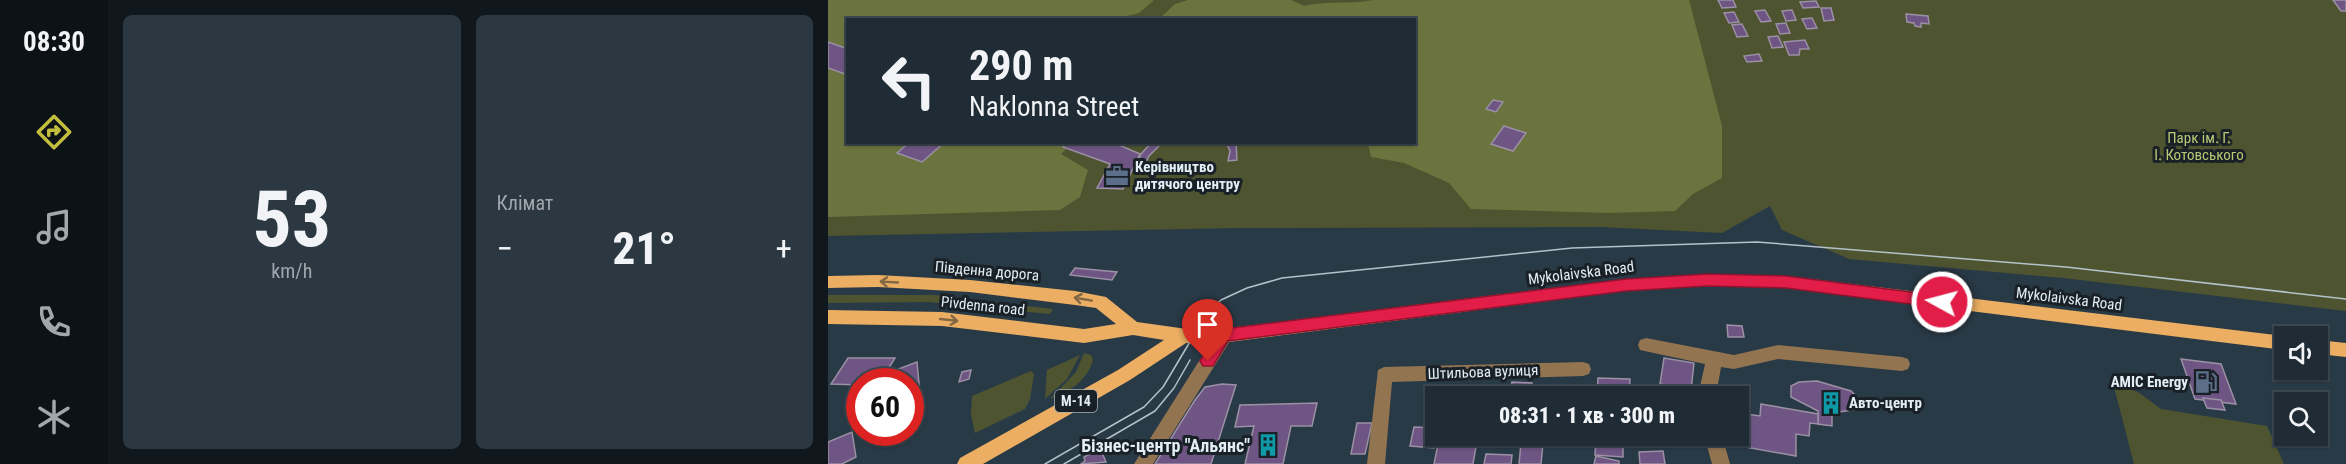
<!DOCTYPE html>
<html lang="uk">
<meta charset="utf-8">
<style>
body{margin:0;font-family:"Roboto Condensed",sans-serif;background:#2c3841;color:#f1f3f6;height:100vh;display:flex;flex-direction:column;font-size:22px;white-space:nowrap}
*{box-sizing:border-box;margin:0}
p{font-size:20px;color:#a1a7ad}
.icon{flex:none;width:33px;height:33px;fill:none;stroke:currentColor;stroke-width:2;stroke-linecap:round;stroke-linejoin:round}
.map{position:relative;flex:1;overflow:hidden}
.sheet{display:flex;flex-direction:column;gap:15px;padding:15px;background:#11181d;width:720px}
.sheet>*{flex:none}
.hud{position:absolute;left:18px;top:18px;width:570px;height:126px;border-radius:0px;box-shadow:0 2px 4px #0004,0 0 0 2px #3c4850;background:#1f2c35;color:#f1f3f6;overflow:hidden}
.fabs{position:absolute;left:1446px;top:326px;display:grid;gap:12px}
.fabs a{display:grid;place-items:center;width:54px;height:54px;border-radius:0px;background:#1f2c35;box-shadow:0 2px 4px #0004,0 0 0 2px #3c4850;font-size:30px}
.speed{position:absolute;left:18px;top:368px;display:flex;gap:12px;font-size:30px;font-weight:700;text-align:center}
.speed>*{display:grid;place-content:center;width:78px;height:78px;border-radius:50%;background:#1f2c35;box-shadow:0 2px 4px #0004,0 0 0 2px #3c4850;line-height:1}
.speed .limit{border:9px solid #d22;background:#fff;color:#111}
.pin{position:absolute;display:grid;place-items:center;width:51px;height:51px;color:#fff;margin:-62px -26px;border-radius:50% 50% 50% 0;rotate:-45deg;box-shadow:0 0 6px #0007}
.pin .icon{rotate:45deg}
.me{position:absolute;width:66px;margin:-33px;rotate:277deg;stroke-linejoin:round;filter:drop-shadow(0 0 4px #0008)}
.turn{display:flex;align-items:center;gap:21px;height:126px;padding:0 24px;font-size:27px}
.turn .icon{width:78px;height:78px;stroke-width:2.5}
.turn b{display:block;font-size:42px;line-height:51px}
.big{font-size:45px;font-weight:800;line-height:1.1}
.sheet .tile{flex:1;display:flex;flex-direction:column;justify-content:center;gap:9px;min-width:0;padding:0 21px;border-radius:9px;background:#2c3841}
.sheet .dial{align-items:center;gap:0}
.dial b{font-size:78px;line-height:1}
.heat{display:flex;justify-content:space-between;align-items:center;font-size:33px;direction:ltr}
.sheet .tiles{flex:1;display:grid;gap:15px;grid-template-columns:repeat(2,1fr)}
.trip{position:absolute;left:597px;top:386px;width:324px;height:60px;border-radius:0px;background:#1f2c35;box-shadow:0 2px 4px #0004,0 0 0 2px #3c4850;font-weight:800;line-height:60px;text-align:center}
main{display:flex;flex:1;min-height:0}
.tabs{display:flex;flex-direction:column;width:108px;justify-content:space-around;align-items:center;background:#0c1215;color:#a1a7ad}
.tabs .icon{width:42px;height:42px}
.tabs .active{color:#c2bd3f}
.tabs b{font-size:27px;color:#f1f3f6}
.map>svg:first-child{display:block}
.green{fill:#4e5430;fill-rule:evenodd}
.forest{fill:#6b743e}
.building{fill:#6e5583;stroke:#9b90a4;stroke-width:1.5}
.lines{fill:none;stroke-linecap:round;stroke-linejoin:round}
.minor{fill:#927451;fill-rule:evenodd}
.major{fill:#ebae62;fill-rule:evenodd}
.tram{stroke:#b4c1ca;stroke-width:1.5}
.oneway{stroke:#826744}
.route{fill:#e11d48;stroke:#92132f;stroke-width:1.5}
.labels{text-anchor:middle;dominant-baseline:central;stroke-width:6;stroke-linejoin:round;paint-order:stroke}
.shield{fill:#192026;stroke:#a6b0b7;stroke-width:1.5}
.shield-label{font-size:14px;font-weight:bold;fill:#e2edf5}
.park-label{font-size:15px;fill:#b9c875;stroke:#192026}
.poi-label{font-size:15px;font-weight:bold;fill:#e2edf5;stroke:#192026;text-anchor:start}
.street-label{font-size:15px;fill:#e2edf5;stroke:#192026}
.near-poi-label{font-size:18px;font-weight:bold;fill:#e2edf5;stroke:#192026;text-anchor:end}
</style>
<main>
<nav class="tabs">
<b>08:30</b>
<svg class="icon active" aria-label="directions" viewBox="0 0 24 24"><path d="M12 3l9 9-9 9-9-9zM9 14v-3h6M13 9l2 2-2 2"/></svg>
<svg class="icon" aria-label="music" viewBox="0 0 24 24"><path d="M9 18V5l10-2v13"/><circle cx="6" cy="18" r="3"/><circle cx="16" cy="16" r="3"/></svg>
<svg class="icon" aria-label="phone" viewBox="0 0 24 24"><path d="M5 4h4l2 5-3 2q2 4 5 5l2-3 5 2v4C11 20 4 13 5 4z"/></svg>
<svg class="icon" aria-label="climate" viewBox="0 0 24 24"><path d="M12 3v18M4 7l16 10M4 17L20 7"/></svg>
</nav>
<section class="sheet">
<div class="tiles">
<div class="tile dial"><b>53</b><p>km/h</p></div>
<div class="tile"><p>Клімат</p>
<div class="heat"><a>−</a><b class="big">21°</b><a>+</a></div>
</div>
</div>
</section>
<div class="map">
<svg width="1518" height="464" viewBox="0 0 1518 464">
<rect width="100%" height="100%" fill="#293a47"/>
<!-- green -->
<g class="green">
<path d="M0 0H1518V311L1235 278 1021 259 954 230 942 206 894 233 773 227 411 228 0 236ZM20 20H586V142H20Z"/>
<polygon points="0,295 106,295 225,309 222,314 101,302 0,303"/>
<path d="M256 353 263 355 265 360C259 381 242 391 222 399L248 372Z"/>
<polygon points="252,355 239,379 217,399 219,370"/>
<polygon points="203,371 206,374 202,399 197,409 147,433 143,415 144,396"/>
<polygon points="1285,383 1310,392 1333,409 1439,426 1456,464 1306,464"/>
</g>
<!-- forest -->
<g class="forest">
<polygon points="0,0 325,0 325,1 311,13 288,19 20,20 20,142 244,143 233,154 260,170 252,197 232,210 0,217"/>
<path d="M360 0H463L476 6C501 0 519 5 545 0H861L894 126V178L865 194 847 211 781 213 643 209 621 183 576 163 543 157 540 144 543 143 586 142V20H335L333 17 347 4Z"/>
</g>
<!-- building -->
<g class="building">
<polygon points="890,0 905,0 908,7 894,8"/>
<polygon points="1505,0 1518,0 1518,11 1513,11"/>
<polygon points="988,1 991,7 975,8 972,2"/>
<polygon points="993,8 1003,8 1006,20 996,21"/>
<polygon points="937,10 943,21 933,22 927,11"/>
<polygon points="964,10 968,20 958,21 954,11"/>
<polygon points="906,12 911,22 901,23 896,13"/>
<polygon points="1078,14 1100,16 1101,24 1093,23 1093,27 1087,26 1086,23 1079,22"/>
<polygon points="984,18 989,28 979,29 974,19"/>
<polygon points="958,23 962,33 952,34 948,24"/>
<polygon points="914,24 920,36 909,37 904,25"/>
<polygon points="950,36 955,47 944,48 940,37"/>
<polygon points="977,40 981,49 972,49 971,55 961,55 956,42"/>
<polygon points="0,42 20,49 20,75 0,68"/>
<polygon points="931,54 934,61 919,62 916,56"/>
<polygon points="665,100 675,102 668,112 658,109"/>
<polygon points="676,126 698,133 685,151 663,144"/>
<polygon points="82,142 117,142 94,162 69,153"/>
<polygon points="240,142 284,142 312,154 295,189 269,188 282,164 235,147"/>
<polygon points="335,142 321,156 316,166 308,166 313,154 323,143"/>
<polygon points="408,142 409,160 400,161 402,151 398,142"/>
<polygon points="247,268 289,272 284,280 242,275"/>
<polygon points="899,325 914,326 916,337 900,337"/>
<polygon points="20,358 67,358 57,374 42,374 38,381 32,381 32,385 3,384"/>
<polygon points="836,358 866,363 863,390 832,384"/>
<polygon points="1353,359 1393,364 1408,404 1367,399"/>
<polygon points="89,362 94,416 82,420 82,381 57,381 57,374"/>
<polygon points="143,370 141,379 131,382 134,372"/>
<polygon points="770,378 802,379 801,396 769,396"/>
<polygon points="989,381 1023,391 1030,398 1031,409 1004,413 1004,426 990,424 990,411 963,397 963,386 971,382"/>
<polygon points="684,382 704,383 702,396 682,396"/>
<polygon points="394,384 408,385 383,464 327,464 367,400 377,387"/>
<polygon points="1375,398 1393,400 1397,410 1379,408"/>
<polygon points="489,403 484,426 463,426 455,464 417,464 426,426 407,427 412,405"/>
<polygon points="933,404 990,414 990,424 982,423 981,436 968,434 968,456 917,447 919,414 932,416"/>
<polygon points="529,423 544,423 537,454 523,454"/>
<polygon points="586,427 608,428 606,448 582,446"/>
<polygon points="24,432 28,457 14,464 0,464 0,442"/>
<polygon points="612,435 650,435 645,464 606,464"/>
<polygon points="768,435 795,435 795,457 767,455"/>
<polygon points="693,443 715,444 713,464 691,464"/>
<polygon points="272,448 278,462 253,464 257,461 256,457"/>
<polygon points="835,451 837,464 812,464 811,452"/>
<polygon points="658,454 684,455 683,464 656,464"/>
<polygon points="768,456 791,461 791,464 766,464"/>
</g>
<g class="lines">
<!-- minor -->
<g class="minor">
<polygon points="396,329 402,331 404,336 402,341 325,464 306,464 390,331"/>
<polygon points="818,338 906,355 950,345 1074,357 1080,359 1082,364 1080,369 1074,371 950,359 906,369 893,367 888,396 870,396 877,364 812,350 810,345 812,340"/>
<polygon points="755,362 761,364 763,369 761,374 755,376 564,382 557,464 539,464 550,370 556,367"/>
<polygon points="876,435 894,435 902,464 884,464"/>
</g>
<!-- major -->
<g class="major">
<polygon points="879,274 958,276 1456,336 1456,350 958,288 879,286 798,291 385,344 358,343 302,380 155,464 129,464 132,458 290,370 336,340 305,335 256,343 114,326 0,324 0,310 114,312 256,329 288,324 268,308 247,305 142,292 50,287 0,288 0,276 50,275 142,280 247,291 278,297 309,322 366,330 385,330 798,279"/>
<polygon points="1490,340 1518,343 1518,357 1490,354"/>
</g>
<!-- tram -->
<g class="tram">
<polyline points="217,464 316,407 335,387 378,315 393,300 419,288 454,278 744,248 929,242 1238,267 1518,299"/>
<polyline points="236,464 327,411 346,388 362,360"/>
</g>
</g>
<!-- one-way arrows -->
<defs><path id="oneway-shaft" d="M-6 0H5M1.5-3L5.5 0L1.5 3" fill="none" stroke-width="1.6" stroke-linecap="round" stroke-linejoin="round" transform="scale(1.5)"/></defs>
<g class="oneway">
<use href="#oneway-shaft" transform="translate(61 282) rotate(-177)"/>
<use href="#oneway-shaft" transform="translate(255 299) rotate(-170)"/>
<use href="#oneway-shaft" transform="translate(121 320) rotate(6)"/>
</g>
<!-- route -->
<polygon class="route" points="879,274 958,276 1114,296 1121,302 1114,308 958,288 879,286 798,291 400,341 385,366 375,366 372,361 390,331 396,329 798,279"/>
<!-- icons -->
<defs>
<g id="office-bare" transform="scale(1.8)"><path d="M-6-3h4V-5.5h4V-3h4V5H-6ZM-1-4.5V-3h2v-1.5ZM-6 0V1H6V0Z" fill="#5c6f8a" stroke="#192026" stroke-width="2.5" paint-order="stroke"/></g>
<g id="fuel-bare" transform="scale(1.8)"><path d="M-5.5-6h7V0h2V4h1.3V-2.5L3-4.5l.8-.8L6-3V5H2.5V1h-1V6h-7ZM-4.2-4.7v3.2H.2V-4.7Z" fill="#5c6f8a" stroke="#192026" stroke-width="2.5" paint-order="stroke"/></g>
<g id="building-bare" transform="scale(1.8)"><path d="M-4-6H4V6H1V3H-1V6H-4ZM-2.5-4.3h1.7v1.8h-1.7ZM.8-4.3h1.7v1.8H.8ZM-2.5-1h1.7V.8h-1.7ZM.8-1h1.7V.8H.8Z" fill="#0f9aa8" stroke="#192026" stroke-width="2.5" paint-order="stroke"/></g>
</defs>
<g fill-rule="evenodd">
<use href="#office-bare" x="289" y="176"/>
<use href="#fuel-bare" x="1378" y="382"/>
<use href="#building-bare" x="1003" y="403"/>
<use href="#building-bare" x="440" y="445"/>
</g>
<g class="labels">
<!-- shield labels -->
<rect class="shield" x="227" y="390" width="42" height="22" rx="4.5"/>
<g class="shield-label">
<text x="248" y="401">М-14</text>
</g>
<!-- park labels -->
<g class="park-label">
<text x="1371" y="138">Парк ім. Г.<tspan x="1371" dy="17">І. Котовського</tspan></text>
</g>
<!-- poi labels -->
<g class="poi-label">
<text x="307" y="167">Керівництво<tspan x="307" dy="17">дитячого центру</tspan></text>
<text x="1360" y="382" text-anchor="end">AMIC Energy</text>
<text x="1021" y="403">Авто-центр</text>
</g>
<!-- street labels -->
<g class="street-label">
<text transform="translate(159 271) rotate(5)">Південна дорога</text>
<text transform="translate(753 273) rotate(-7)">Mykolaivska Road</text>
<text transform="translate(1241 299) rotate(7)">Mykolaivska Road</text>
<text transform="translate(155 306) rotate(6)">Pivdenna road</text>
<text transform="translate(655 372) rotate(-2)">Штильова вулиця</text>
</g>
<!-- near-poi labels -->
<g class="near-poi-label">
<text x="422" y="445">Бізнес-центр "Альянс"</text>
</g>
</g>
</svg>
<div class="fabs">
<a><svg class="icon" aria-label="sound" viewBox="0 0 24 24"><path d="M4 9h4l5-4v14l-5-4H4zM17 9q2 3 0 6"/></svg></a>
<a><svg class="icon" aria-label="search" viewBox="0 0 24 24"><circle cx="10" cy="10" r="6"/><path d="M15 15l6 6"/></svg></a>
</div>
<div class="speed"><div class="limit">60</div></div>
<div class="pin" style="left:380px;top:361px;background:#d93025"><svg class="icon" aria-label="arrive" viewBox="0 0 24 24"><path d="M6 21V4h12l-3 4 3 4H6"/></svg></div>
<svg class="me" style="left:1114px;top:302px" viewBox="-20 -20 40 40"><circle r="17" fill="#e11d48" stroke="#fff" stroke-width="3"/><path d="M0-11L8 9 0 5-8 9z" fill="#fff"/></svg>
<div class="trip">08:31 · 1 хв · 300 m</div>
<div class="hud">
<div class="turn"><svg class="icon" aria-label="left" viewBox="0 0 24 24"><path d="M17 20v-9H6M10 6l-5 5 5 5"/></svg><div><b>290 m</b>Naklonna Street</div></div>
</div>
</div>
</main>
